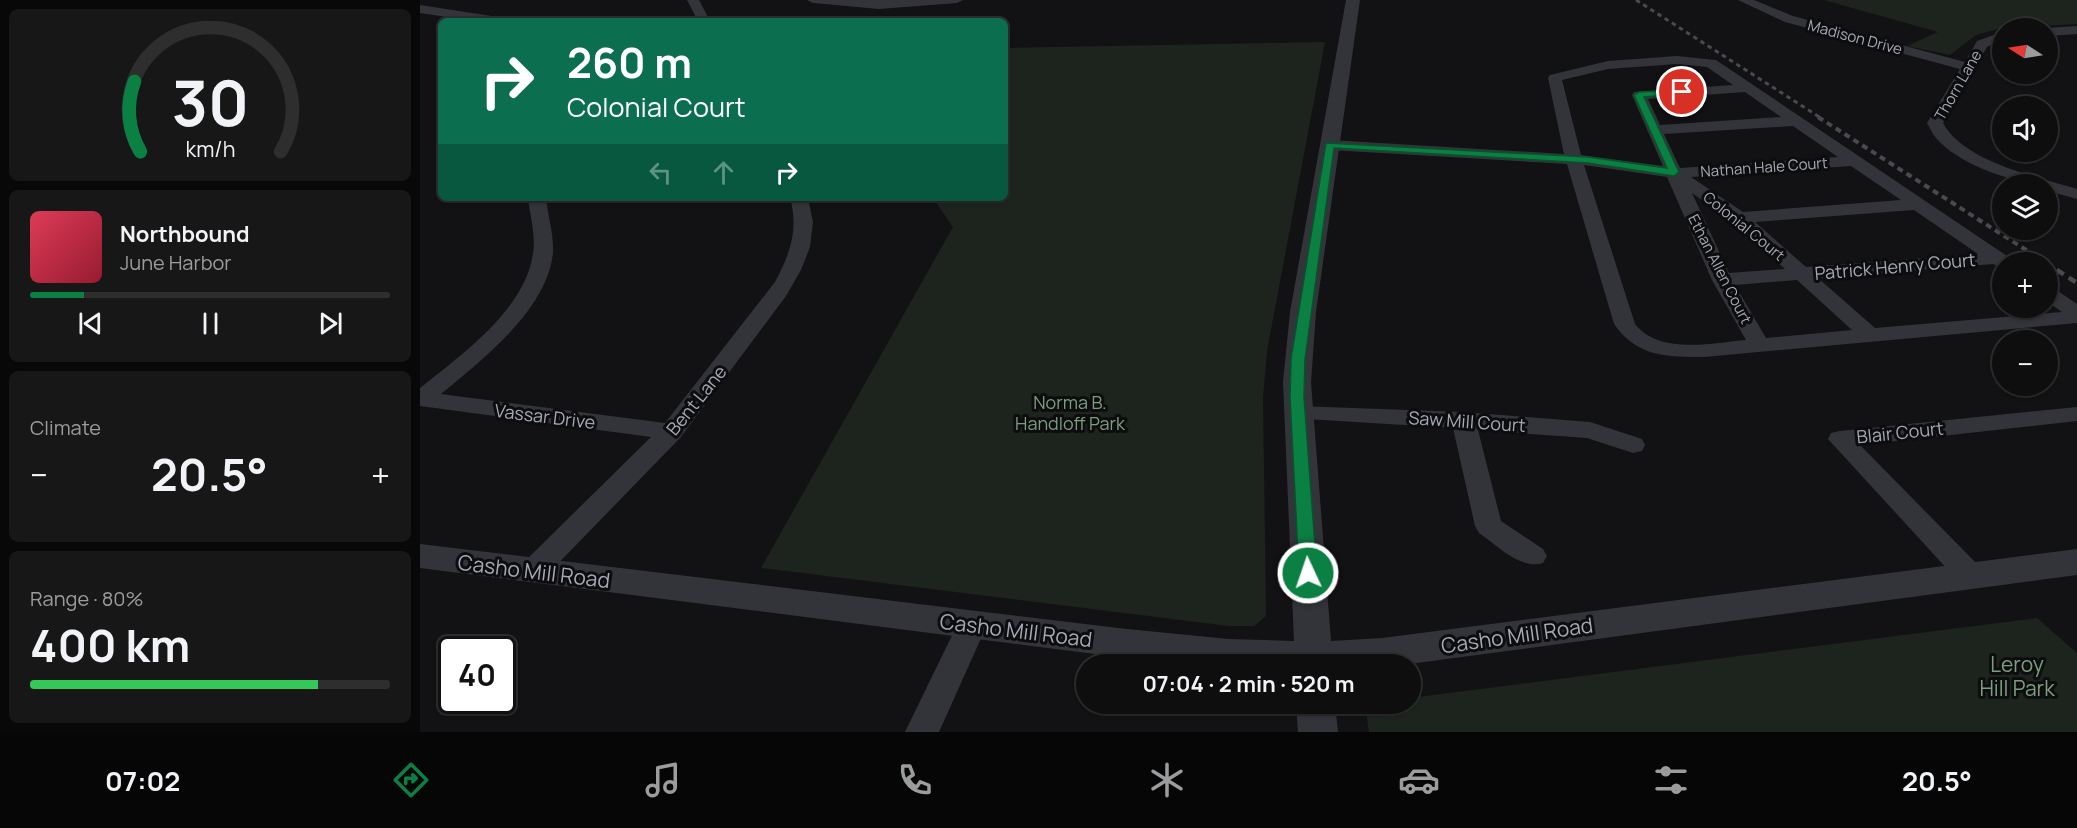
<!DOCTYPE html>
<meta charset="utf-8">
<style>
body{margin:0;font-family:Manrope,sans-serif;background:#171718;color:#f1f3f6;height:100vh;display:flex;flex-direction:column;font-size:22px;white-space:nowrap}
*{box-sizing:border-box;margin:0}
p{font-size:20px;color:#9b9c9e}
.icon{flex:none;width:33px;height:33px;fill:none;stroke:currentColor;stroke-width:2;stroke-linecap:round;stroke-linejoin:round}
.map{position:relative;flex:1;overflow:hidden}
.panel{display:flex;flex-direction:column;gap:9px;padding:9px;background:#080808;width:420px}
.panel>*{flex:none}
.hud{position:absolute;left:18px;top:18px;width:570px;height:183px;border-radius:9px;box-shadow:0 2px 4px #0004,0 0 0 2px #2e2e2f;background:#0b6e4f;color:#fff;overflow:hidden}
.needle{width:39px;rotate:282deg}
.buttons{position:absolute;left:1572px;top:18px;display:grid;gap:12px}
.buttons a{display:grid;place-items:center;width:66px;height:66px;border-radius:50%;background:#0e0e0f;box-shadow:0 2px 4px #0004,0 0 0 2px #2e2e2f;font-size:30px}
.speed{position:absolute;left:18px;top:636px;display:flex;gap:12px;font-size:30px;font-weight:700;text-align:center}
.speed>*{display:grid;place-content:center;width:78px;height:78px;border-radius:50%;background:#0e0e0f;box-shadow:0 2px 4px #0004,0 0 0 2px #2e2e2f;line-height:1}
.speed .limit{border:3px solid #111;border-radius:9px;background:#fff;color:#111}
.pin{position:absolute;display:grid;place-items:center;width:51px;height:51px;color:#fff;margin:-26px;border:3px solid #fff;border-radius:50%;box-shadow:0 2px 6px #0007}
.me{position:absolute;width:66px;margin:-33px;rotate:357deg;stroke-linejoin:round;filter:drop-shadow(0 0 4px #0008)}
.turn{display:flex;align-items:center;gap:21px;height:126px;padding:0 30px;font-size:27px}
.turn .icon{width:78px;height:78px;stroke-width:2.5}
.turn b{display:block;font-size:42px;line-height:51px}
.lanes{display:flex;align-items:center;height:57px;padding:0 30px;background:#0003;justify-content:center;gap:30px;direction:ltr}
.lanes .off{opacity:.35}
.big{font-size:45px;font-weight:700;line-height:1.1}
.panel .tile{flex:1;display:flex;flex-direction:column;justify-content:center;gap:9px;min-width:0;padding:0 21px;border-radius:9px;background:#171718}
.panel .dial{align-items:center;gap:0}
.dial svg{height:156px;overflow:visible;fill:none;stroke:#2e2e2f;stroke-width:7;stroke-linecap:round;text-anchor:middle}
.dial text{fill:#f1f3f6;stroke:none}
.song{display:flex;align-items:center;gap:18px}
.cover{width:72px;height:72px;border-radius:9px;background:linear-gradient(135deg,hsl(350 70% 55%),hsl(350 70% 35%))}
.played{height:6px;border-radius:3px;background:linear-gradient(90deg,#0b8043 15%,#2e2e2f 15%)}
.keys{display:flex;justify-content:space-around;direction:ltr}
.heat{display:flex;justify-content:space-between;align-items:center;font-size:33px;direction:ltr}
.charge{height:9px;border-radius:4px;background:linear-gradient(90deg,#34c759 80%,#2e2e2f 0)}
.trip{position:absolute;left:656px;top:654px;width:345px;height:60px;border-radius:30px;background:#0e0e0f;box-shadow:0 2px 4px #0004,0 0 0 2px #2e2e2f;font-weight:700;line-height:60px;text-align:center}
.tabs{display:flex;height:96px;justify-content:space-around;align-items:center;background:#060606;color:#9b9c9e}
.tabs .icon{width:42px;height:42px}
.tabs .on{color:#0b8043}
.tabs b{font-size:27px;color:#f1f3f6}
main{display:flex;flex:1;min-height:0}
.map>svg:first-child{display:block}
.green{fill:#1d241e}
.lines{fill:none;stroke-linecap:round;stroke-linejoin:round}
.minor{fill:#333439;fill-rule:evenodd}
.tertiary{fill:#333439;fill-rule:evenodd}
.rail-far2{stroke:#484a50;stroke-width:3;stroke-dasharray:4.5 4;stroke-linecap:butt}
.rail-far1{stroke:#484a50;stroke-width:4;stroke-dasharray:6 4.5;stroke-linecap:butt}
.rail{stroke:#484a50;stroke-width:4.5;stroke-dasharray:8 6;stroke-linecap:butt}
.route{fill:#0b8043;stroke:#07532c;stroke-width:1.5}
.labels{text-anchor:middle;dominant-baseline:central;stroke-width:6;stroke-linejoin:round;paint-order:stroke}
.far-street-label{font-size:15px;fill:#a4a9b4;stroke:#0d0d0f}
.street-label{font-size:18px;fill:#a4a9b4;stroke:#0d0d0f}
.park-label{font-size:18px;fill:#7b9f7e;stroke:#0d0d0f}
.near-street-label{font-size:21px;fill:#a4a9b4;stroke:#0d0d0f}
.near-park-label{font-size:21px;fill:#7b9f7e;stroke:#0d0d0f}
</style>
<main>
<section class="panel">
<div class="tile dial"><svg viewBox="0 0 100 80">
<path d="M14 69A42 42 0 1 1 86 69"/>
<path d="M14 69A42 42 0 0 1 11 33" stroke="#0b8043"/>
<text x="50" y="56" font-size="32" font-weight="700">30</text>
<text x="50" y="72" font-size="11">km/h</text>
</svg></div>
<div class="tile">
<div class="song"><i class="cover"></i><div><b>Northbound</b><p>June Harbor</p></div></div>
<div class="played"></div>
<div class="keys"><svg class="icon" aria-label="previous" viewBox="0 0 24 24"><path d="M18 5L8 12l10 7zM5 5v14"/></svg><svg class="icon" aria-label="pause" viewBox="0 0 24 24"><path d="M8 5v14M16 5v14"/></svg><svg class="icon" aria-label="next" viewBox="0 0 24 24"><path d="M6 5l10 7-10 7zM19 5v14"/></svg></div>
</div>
<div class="tile"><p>Climate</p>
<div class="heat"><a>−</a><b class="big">20.5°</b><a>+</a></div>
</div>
<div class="tile"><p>Range · 80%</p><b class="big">400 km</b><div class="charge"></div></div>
</section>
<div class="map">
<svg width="1657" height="732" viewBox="0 0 1657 732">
<rect width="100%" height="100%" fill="#121214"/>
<!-- green -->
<g class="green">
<polygon points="1404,0 1657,0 1657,24 1582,28 1556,35 1530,55 1487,46 1518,32"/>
<polygon points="905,42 847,351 843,397 846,616 834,626 809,626 341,568 533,227 513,198 585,198 585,48"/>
<polygon points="1617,618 1657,653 1657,732 949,732 945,704 990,704 990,698"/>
</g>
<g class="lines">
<!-- minor -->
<g class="minor">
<polygon points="267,0 279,0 290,21 278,21"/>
<polygon points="387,0 543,0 537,3 459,9 393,3"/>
<path d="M1318 0H1334L1373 16 1545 62 1557 41 1582 32V40L1567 47 1523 123C1544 162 1617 177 1657 189V199L1628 191V184C1594 184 1540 165 1517 139 1513 135 1510 128 1507 123L1540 69 1365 22Z"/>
<polygon points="0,5 78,17 84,21 54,21 0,13"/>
<polygon points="1657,26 1657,34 1628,36 1627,28"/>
<path d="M1257 56 1296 60 1590 258 1593 262H1582V268L1573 264 1398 278 1455 328 1642 312 1628 302V287L1635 289 1657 304V323L1284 357C1247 357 1217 357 1194 324L1147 164 910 150 902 145 910 140 1144 154 1128 78 1130 75 1188 61ZM1257 64 1287 67 1313 85 1214 92 1212 95 1243 166 1161 155 1142 80 1188 69ZM1325 92 1361 117 1240 125 1228 99ZM1373 126 1418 157 1260 168 1244 134ZM1164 165 1247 177 1292 280 1326 340C1292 343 1239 355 1215 324ZM1431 166 1481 200 1323 212 1271 177ZM1272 193 1313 222 1365 269 1309 273ZM1494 210 1558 254 1386 267 1335 222ZM1377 280 1432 330 1346 338 1315 285Z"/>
<path d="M108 198H126C128 216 134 235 133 253 127 310 62 360 21 394L245 423 355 282C370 254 379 229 370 198H388L393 222 390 247 381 270 366 296 260 438 123 579 113 582 103 579 99 571 103 563 231 437 0 406V388C41 355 106 309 113 253 116 235 110 216 108 198Z"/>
<path d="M878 406 1043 412 1170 422 1222 439 1225 445 1222 451 1213 453 1167 438 1058 430 1081 521 1123 549 1127 556 1123 563C1100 570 1077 545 1059 533L1055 526 1033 428 870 418 866 413 870 408Z"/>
<polygon points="1657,407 1657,421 1440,445 1561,568 1565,576 1561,584 1551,587 1541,584 1408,439 1411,433 1420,431"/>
<polygon points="552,613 563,617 567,625 519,732 485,732 541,617"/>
</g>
<!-- tertiary -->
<g class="tertiary">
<polygon points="926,0 940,0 896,312 891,382 911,641 962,638 1657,549 1657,575 989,664 754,664 0,568 0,544 707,629 809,639 874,641 863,382 870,312"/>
<polygon points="876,704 915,704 918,732 878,732"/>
</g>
<!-- rail-far2 -->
<polyline class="rail-far2" points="1216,0 1401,118"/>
<!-- rail-far1 -->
<g class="rail-far1">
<polyline points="1398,117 1625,262"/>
<polyline points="1628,264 1639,272"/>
</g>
<!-- rail -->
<polyline class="rail" points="1637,270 1657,283"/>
</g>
<!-- route -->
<polygon class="route" points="1262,90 1265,90 1265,94 1224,97 1259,172 1254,176 1168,163 914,148 885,359 884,397 897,573 894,577 888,579 882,577 879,573 870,397 871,359 906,143 1168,157 1247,168 1214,95 1219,92"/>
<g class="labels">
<!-- far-street labels -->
<g class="far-street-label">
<text transform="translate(1435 37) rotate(15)">Madison Drive</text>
<text transform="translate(1538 85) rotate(-60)">Thorn Lane</text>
<text transform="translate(1344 167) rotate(-4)">Nathan Hale Court</text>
<text transform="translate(1324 226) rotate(39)">Colonial Court</text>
<text transform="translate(1300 269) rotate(63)">Ethan Allen Court</text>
</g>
<!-- street labels -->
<g class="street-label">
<text transform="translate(1475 266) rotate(-5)">Patrick Henry Court</text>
<text transform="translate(276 400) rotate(-51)">Bent Lane</text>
<text transform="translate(125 416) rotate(7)">Vassar Drive</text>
<text transform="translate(1047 421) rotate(4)">Saw Mill Court</text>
<text transform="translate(1480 432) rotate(-6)">Blair Court</text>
</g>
<!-- park labels -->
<g class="park-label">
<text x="650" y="402">Norma B.<tspan x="650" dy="21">Handloff Park</tspan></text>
</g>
<!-- near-street labels -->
<g class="near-street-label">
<text transform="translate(114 571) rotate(7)">Casho Mill Road</text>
<text transform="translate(596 630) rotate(7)">Casho Mill Road</text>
<text transform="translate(1097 635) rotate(-8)">Casho Mill Road</text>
</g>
<!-- near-park labels -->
<g class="near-park-label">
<text x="1597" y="664">Leroy<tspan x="1597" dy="24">Hill Park</tspan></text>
</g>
</g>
</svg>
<div class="buttons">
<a><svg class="needle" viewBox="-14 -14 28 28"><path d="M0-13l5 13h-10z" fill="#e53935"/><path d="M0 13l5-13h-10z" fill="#9b9c9e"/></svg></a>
<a><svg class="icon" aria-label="sound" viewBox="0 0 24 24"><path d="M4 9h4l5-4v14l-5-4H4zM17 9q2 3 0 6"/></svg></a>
<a><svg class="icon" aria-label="layers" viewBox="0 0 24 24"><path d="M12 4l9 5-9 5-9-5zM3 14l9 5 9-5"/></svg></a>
<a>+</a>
<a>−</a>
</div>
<div class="speed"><div class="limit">40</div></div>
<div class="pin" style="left:1262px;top:92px;background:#d93025"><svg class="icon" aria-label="arrive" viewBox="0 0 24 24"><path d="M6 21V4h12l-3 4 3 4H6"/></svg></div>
<svg class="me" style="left:888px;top:573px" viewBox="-20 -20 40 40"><circle r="17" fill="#0b8043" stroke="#fff" stroke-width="3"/><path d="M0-11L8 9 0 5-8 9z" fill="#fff"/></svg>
<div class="trip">07:04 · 2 min · 520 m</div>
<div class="hud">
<div class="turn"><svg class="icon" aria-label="right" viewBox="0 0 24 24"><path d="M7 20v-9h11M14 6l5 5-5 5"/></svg><div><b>260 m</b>Colonial Court</div></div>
<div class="lanes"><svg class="icon off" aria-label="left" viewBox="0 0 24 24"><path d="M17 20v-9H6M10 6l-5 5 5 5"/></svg><svg class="icon off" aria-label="ahead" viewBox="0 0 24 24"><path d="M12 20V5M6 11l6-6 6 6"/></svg><svg class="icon" aria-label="right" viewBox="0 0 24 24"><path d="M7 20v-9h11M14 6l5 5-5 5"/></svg></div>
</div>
</div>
</main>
<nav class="tabs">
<b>07:02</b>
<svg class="icon on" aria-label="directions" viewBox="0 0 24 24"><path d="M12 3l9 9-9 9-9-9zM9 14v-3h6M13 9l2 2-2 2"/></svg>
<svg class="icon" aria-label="music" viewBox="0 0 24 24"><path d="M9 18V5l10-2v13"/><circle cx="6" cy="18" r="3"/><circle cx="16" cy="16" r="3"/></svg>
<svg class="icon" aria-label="phone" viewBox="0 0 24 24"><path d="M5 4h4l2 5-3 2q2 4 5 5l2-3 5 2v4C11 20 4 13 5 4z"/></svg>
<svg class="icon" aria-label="climate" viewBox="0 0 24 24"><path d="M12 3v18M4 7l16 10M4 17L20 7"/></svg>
<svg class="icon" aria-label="car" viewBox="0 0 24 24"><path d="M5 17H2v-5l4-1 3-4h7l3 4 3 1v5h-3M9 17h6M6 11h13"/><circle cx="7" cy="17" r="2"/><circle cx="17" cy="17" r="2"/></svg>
<svg class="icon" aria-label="filters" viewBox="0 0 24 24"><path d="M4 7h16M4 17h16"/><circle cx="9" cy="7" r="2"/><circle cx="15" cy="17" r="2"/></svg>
<b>20.5°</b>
</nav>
